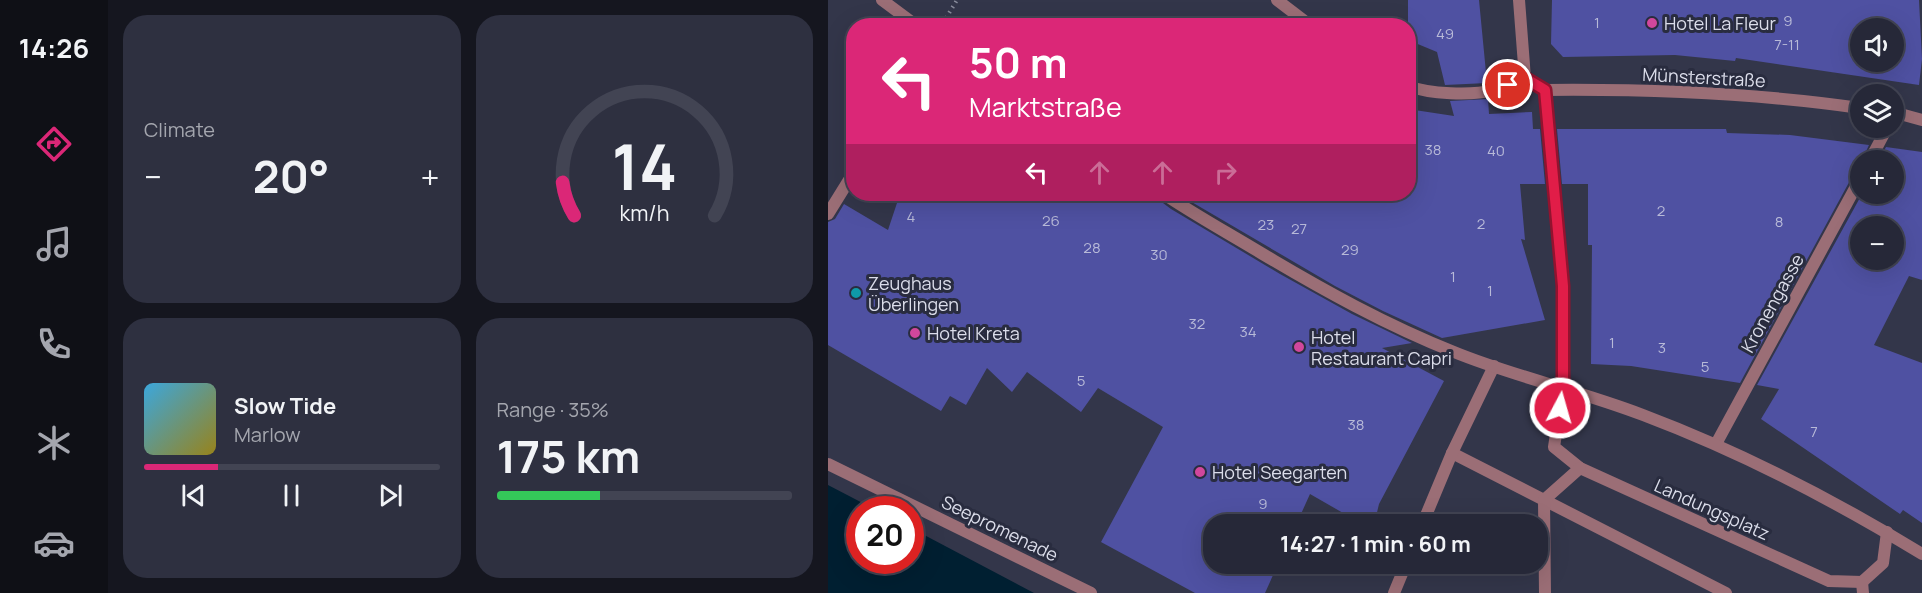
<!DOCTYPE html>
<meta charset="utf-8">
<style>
body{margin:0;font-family:Manrope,sans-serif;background:#2e3040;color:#f1f3f6;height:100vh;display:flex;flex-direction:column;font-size:22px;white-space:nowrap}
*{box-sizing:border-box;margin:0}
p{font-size:20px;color:#a4a6ae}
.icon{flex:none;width:33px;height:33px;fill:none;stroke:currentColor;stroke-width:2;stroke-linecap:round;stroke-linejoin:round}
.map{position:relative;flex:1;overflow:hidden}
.sheet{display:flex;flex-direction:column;gap:15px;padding:15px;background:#15161f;width:720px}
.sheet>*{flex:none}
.hud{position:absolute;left:18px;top:18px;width:570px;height:183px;border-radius:24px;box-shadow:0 6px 24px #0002,0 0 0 2px #424453;background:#db2777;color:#fff;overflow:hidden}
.tools{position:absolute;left:1022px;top:18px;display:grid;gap:12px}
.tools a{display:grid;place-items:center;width:54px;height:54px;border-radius:50%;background:#262838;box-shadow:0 6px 24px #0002,0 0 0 2px #424453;font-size:30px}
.speed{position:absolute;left:18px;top:496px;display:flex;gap:12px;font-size:30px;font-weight:700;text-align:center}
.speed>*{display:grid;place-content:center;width:78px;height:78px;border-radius:50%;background:#262838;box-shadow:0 6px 24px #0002,0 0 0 2px #424453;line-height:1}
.speed .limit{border:9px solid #d22;background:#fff;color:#111}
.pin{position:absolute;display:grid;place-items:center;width:51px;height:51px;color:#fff;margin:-26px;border:3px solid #fff;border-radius:50%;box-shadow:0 2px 6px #0007}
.me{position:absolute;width:66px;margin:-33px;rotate:6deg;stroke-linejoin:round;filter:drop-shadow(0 0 4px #0008)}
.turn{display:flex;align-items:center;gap:21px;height:126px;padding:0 24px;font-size:27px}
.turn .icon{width:78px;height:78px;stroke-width:2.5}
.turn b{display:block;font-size:42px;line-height:51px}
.lanes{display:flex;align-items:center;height:57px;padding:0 24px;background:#0003;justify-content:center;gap:30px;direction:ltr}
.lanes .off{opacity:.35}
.big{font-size:45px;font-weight:700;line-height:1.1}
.sheet .widget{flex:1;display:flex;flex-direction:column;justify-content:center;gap:9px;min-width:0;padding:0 21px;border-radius:24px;background:#2e3040}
.sheet .dial{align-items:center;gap:0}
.dial svg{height:156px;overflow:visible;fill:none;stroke:#424453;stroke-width:7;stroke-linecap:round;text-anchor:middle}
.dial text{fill:#f1f3f6;stroke:none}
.song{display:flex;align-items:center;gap:18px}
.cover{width:72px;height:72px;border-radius:9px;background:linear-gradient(135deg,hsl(200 70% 55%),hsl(50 70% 35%))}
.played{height:6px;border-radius:3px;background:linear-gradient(90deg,#db2777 25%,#424453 25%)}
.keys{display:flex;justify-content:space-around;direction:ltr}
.heat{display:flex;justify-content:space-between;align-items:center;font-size:33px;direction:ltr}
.charge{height:9px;border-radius:4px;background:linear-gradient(90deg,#34c759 35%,#424453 0)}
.sheet .tiles{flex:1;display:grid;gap:15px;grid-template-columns:repeat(2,1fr)}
.trip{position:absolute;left:375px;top:514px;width:345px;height:60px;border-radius:24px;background:#262838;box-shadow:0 6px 24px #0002,0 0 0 2px #424453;font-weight:700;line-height:60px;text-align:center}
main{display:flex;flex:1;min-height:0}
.dock{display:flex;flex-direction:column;width:108px;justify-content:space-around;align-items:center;background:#0f1016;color:#a4a6ae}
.dock .icon{width:42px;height:42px}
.dock .on{color:#db2777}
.dock b{font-size:27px;color:#f1f3f6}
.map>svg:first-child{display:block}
.water{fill:#001f31}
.building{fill:#4f51a2;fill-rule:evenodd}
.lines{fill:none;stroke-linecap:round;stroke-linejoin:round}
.path{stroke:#8a8d9d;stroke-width:4;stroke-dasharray:1.5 4.5;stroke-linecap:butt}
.service{stroke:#9b6e76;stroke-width:12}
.pedestrian{stroke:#9b6e76;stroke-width:12}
.minor{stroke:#9b6e76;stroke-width:12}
.tertiary{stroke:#9b6e76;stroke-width:12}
.route-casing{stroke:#92132f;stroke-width:15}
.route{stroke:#e11d48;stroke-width:10}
.hotel-dot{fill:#d1479c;stroke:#292c3f;stroke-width:2}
.culture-dot{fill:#0f9aa8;stroke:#292c3f;stroke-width:2}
.labels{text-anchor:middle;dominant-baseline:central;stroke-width:6;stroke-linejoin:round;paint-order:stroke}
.number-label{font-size:15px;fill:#b8bad8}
.poi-label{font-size:18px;fill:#dbddea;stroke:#292c3f;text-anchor:start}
.street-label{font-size:18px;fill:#dbddea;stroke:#292c3f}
</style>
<main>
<nav class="dock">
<b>14:26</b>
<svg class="icon on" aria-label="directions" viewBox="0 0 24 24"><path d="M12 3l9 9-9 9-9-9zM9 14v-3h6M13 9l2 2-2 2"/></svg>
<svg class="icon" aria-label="music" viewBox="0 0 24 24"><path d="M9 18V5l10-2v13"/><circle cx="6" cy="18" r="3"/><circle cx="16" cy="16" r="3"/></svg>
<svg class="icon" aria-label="phone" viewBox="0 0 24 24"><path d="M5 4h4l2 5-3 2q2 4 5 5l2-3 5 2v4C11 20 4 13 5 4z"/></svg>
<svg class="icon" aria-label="climate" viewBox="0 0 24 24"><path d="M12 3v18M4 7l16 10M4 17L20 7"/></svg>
<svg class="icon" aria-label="car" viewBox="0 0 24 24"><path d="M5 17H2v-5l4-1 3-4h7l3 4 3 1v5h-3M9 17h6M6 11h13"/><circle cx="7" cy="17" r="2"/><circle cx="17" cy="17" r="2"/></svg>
</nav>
<section class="sheet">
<div class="tiles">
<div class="widget"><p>Climate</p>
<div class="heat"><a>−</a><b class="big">20°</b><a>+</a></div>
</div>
<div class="widget dial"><svg viewBox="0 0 100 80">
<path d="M14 69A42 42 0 1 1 86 69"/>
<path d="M14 69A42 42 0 0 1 8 52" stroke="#db2777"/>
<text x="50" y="56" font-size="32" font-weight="700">14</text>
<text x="50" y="72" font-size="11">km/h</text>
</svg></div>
<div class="widget">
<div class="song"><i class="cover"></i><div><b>Slow Tide</b><p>Marlow</p></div></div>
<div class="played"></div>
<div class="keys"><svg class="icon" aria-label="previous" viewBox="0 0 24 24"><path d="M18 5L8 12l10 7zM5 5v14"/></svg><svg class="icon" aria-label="pause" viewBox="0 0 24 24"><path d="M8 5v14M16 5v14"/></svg><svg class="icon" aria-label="next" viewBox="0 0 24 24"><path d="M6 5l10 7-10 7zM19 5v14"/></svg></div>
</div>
<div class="widget"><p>Range · 35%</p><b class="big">175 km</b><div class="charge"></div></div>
</div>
</section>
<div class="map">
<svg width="1094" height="593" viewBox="0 0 1094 593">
<rect width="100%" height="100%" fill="#33364a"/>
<!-- water -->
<polygon class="water" points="0,485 48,510 32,510 32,561 82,561 83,528 206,593 0,593"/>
<!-- building -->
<g class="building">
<polygon points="580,0 651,0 659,83 617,85 609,52 580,40"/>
<path d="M724 0H1091L1094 59 1091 85 908 58 907 61 847 55 735 57 723 44ZM1032 28H1065V62H1032Z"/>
<polygon points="660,99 661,114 704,112 705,129 712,129 717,184 692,184 697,240 693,239 717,320 614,338 555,311 507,286 350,194 580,194 580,109 626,116 622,101"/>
<polygon points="729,129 898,129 899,133 962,135 1041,145 1034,160 1032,160 1032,171 1025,175 912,383 803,366 763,364 764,245 760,245 760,184 734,184"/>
<path d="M1058 147 1094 152V280L1081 276 1046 345 1094 363V523L1075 510 1072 514 933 419 951 389 929 385 1034 194H1065V160H1051ZM1032 226H1065V260H1032Z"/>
<polygon points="72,194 328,194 331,200 343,209 452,274 524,314 584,343 554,348 616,381 551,504 546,525 536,525 482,494 468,525 386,525 386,564 450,564 437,593 367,593 273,542 335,427 270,388 253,412 199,372 184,392 159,368 138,405 122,396 113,411 0,345 0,222 7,219 16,204 60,230"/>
</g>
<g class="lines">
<!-- path -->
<polyline class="path" points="115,23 129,0"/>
<!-- service -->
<polyline class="service" points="735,388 726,447 752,468 1001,581 1034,582 1055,563 1059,532"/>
<!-- pedestrian -->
<g class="pedestrian">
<path d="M717 90C822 89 928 93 1032 108"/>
<polyline points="1065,112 1094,120"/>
<polyline points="1042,160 1059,128"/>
<polyline points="0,214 26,172"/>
<polyline points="888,444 1032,179"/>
<polyline points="624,453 898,593"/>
<polyline points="0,464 263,593"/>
<polyline points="594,525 624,453 666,366"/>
<polyline points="1034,582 1035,593"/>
<polyline points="566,593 578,564"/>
<polyline points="717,593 716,500 752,468"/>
</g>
<!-- minor -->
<g class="minor">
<polyline points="54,0 89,26"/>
<polyline points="697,78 717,90 735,287 735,388"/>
<path d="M336 194C367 215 400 233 433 253 495 290 558 325 626 352 687 377 753 391 815 415 913 452 1004 499 1094 554"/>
</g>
<!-- tertiary -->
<g class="tertiary">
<polyline points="449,0 483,26"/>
<path d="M580 86C601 94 644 96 665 90 676 87 686 82 697 78L691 0"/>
</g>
</g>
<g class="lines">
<!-- route casing -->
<g class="route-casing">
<polyline id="route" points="680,85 697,78 717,90 735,286 735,388 732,408"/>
</g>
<!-- route -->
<use href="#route" class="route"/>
</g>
<!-- markers -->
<g class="hotel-dot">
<circle cx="824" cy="23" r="6"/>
<circle cx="87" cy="333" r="6"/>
<circle cx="471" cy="347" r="6"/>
<circle cx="372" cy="472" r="6"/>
</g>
<circle class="culture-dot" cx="28" cy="293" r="6"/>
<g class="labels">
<!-- number labels -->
<g class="number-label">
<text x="960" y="20">9</text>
<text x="769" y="22">1</text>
<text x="617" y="33">49</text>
<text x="959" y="44">7-11</text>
<text x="605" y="149">38</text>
<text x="668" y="150">40</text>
<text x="833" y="210">2</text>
<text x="83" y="216">4</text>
<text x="223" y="220">26</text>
<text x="951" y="221">8</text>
<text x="653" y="223">2</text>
<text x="438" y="224">23</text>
<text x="471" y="228">27</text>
<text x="264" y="247">28</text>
<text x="522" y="249">29</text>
<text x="331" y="254">30</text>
<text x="625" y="276">1</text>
<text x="662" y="290">1</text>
<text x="369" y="323">32</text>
<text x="420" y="331">34</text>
<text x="784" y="342">1</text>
<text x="834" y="347">3</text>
<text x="877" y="366">5</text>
<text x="253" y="380">5</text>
<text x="528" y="424">38</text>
<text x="986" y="431">7</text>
<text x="435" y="503">9</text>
</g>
<!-- poi labels -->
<g class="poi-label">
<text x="836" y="23">Hotel La Fleur</text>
<text x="40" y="283">Zeughaus<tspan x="40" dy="21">Überlingen</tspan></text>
<text x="99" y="333">Hotel Kreta</text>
<text x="483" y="337">Hotel<tspan x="483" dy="21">Restaurant Capri</tspan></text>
<text x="384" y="472">Hotel Seegarten</text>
</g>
<!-- street labels -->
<g class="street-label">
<text transform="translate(876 77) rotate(3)">Münsterstraße</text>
<text transform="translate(944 303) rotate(-61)">Kronengasse</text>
<text transform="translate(884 509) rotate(24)">Landungsplatz</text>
<text transform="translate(172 528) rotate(26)">Seepromenade</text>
</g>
</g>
</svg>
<div class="tools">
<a><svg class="icon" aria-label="sound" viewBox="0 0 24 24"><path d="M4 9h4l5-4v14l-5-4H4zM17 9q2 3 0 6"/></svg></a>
<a><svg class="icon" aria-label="layers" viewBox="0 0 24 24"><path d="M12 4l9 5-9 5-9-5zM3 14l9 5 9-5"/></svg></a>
<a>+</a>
<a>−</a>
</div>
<div class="speed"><div class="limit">20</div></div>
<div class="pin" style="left:680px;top:85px;background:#d93025"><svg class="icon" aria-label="arrive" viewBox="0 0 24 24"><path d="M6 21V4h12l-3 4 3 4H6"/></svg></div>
<svg class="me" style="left:732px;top:408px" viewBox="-20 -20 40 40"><circle r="17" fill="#e11d48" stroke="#fff" stroke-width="3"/><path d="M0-11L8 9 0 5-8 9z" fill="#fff"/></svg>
<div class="trip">14:27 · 1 min · 60 m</div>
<div class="hud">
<div class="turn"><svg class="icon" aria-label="left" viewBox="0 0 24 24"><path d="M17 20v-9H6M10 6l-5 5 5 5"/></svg><div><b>50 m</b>Marktstraße</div></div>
<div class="lanes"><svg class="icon" aria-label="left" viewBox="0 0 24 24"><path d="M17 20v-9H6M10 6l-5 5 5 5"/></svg><svg class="icon off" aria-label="ahead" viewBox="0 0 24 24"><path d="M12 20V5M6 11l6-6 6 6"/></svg><svg class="icon off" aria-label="ahead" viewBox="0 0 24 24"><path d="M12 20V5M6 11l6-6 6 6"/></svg><svg class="icon off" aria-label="right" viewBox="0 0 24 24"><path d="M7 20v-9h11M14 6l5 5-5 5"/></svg></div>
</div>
</div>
</main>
